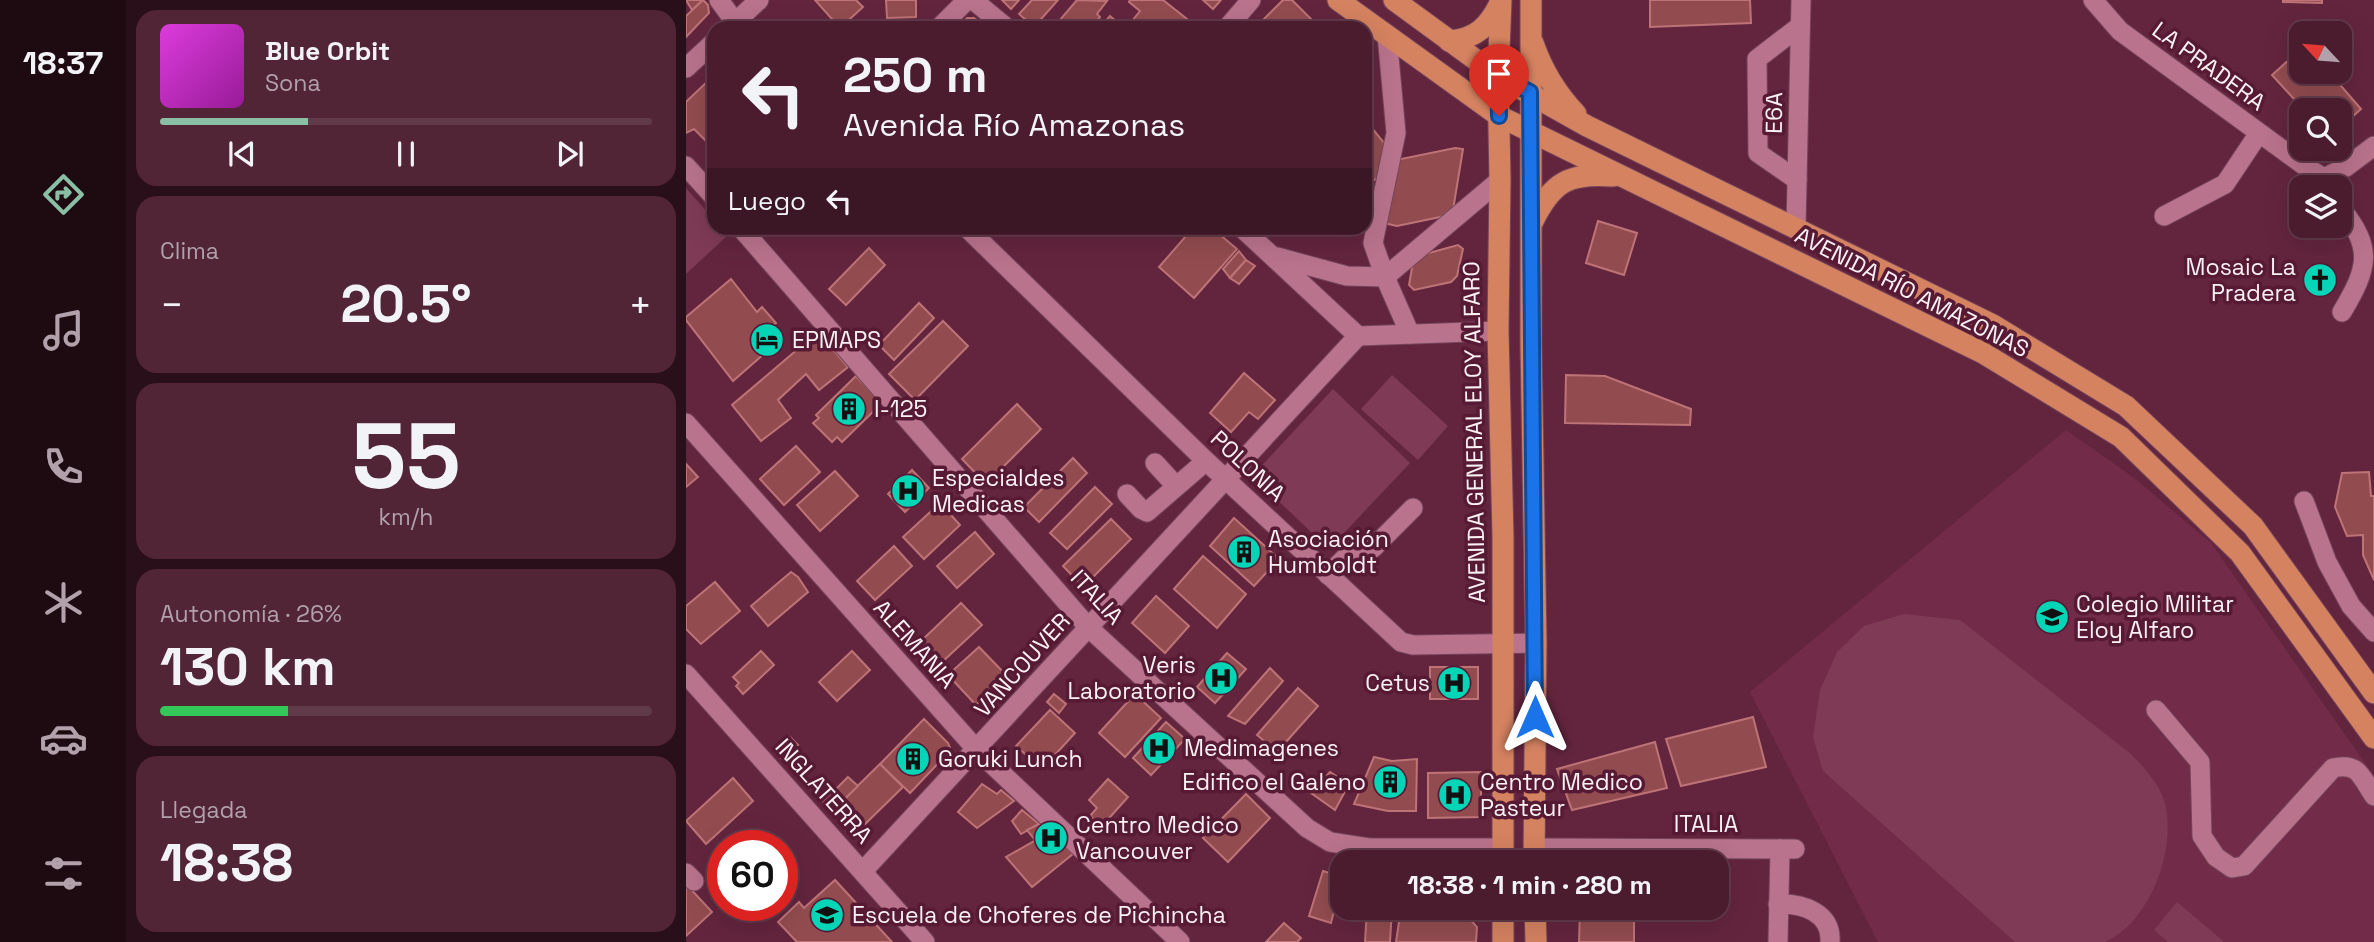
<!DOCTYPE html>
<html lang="es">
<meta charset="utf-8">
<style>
body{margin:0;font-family:"Space Grotesk",sans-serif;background:#512536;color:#f1f3f6;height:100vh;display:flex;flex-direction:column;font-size:26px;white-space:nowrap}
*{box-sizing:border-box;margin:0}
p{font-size:23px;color:#b2a1aa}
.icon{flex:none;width:38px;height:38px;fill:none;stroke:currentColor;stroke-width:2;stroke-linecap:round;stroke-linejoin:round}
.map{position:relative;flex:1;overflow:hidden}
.sheet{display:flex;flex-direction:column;gap:10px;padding:10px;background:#290f19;width:560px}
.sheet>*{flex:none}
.hud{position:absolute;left:21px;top:21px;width:665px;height:214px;border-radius:21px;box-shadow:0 7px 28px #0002,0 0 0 2px #613a4a;background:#4a1c2e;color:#f1f3f6;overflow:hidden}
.needle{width:46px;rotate:296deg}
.buttons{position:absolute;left:1603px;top:21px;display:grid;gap:14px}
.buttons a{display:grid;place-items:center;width:63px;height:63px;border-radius:14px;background:#4a1c2e;box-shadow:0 7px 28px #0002,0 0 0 2px #613a4a;font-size:35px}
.speed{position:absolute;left:21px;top:830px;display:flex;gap:14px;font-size:35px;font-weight:700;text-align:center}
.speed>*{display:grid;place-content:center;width:91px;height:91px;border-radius:50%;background:#4a1c2e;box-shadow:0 7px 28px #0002,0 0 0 2px #613a4a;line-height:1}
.speed .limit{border:10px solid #d22;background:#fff;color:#111}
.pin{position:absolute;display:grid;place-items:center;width:60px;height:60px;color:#fff;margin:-72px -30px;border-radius:50% 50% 50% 0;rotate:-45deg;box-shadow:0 0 7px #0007}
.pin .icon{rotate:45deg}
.me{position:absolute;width:77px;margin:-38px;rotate:0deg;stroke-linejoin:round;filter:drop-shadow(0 0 5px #0008)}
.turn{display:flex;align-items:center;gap:24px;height:147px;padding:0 21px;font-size:32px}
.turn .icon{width:91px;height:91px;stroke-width:2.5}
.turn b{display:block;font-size:49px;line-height:60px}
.then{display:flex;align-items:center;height:66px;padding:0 21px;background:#0003;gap:14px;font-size:26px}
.big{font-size:52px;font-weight:800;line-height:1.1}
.sheet .tile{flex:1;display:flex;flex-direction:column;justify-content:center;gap:10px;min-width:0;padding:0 24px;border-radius:21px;background:#512536}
.sheet .dial{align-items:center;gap:0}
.dial b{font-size:91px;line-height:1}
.song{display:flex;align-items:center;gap:21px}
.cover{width:84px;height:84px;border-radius:10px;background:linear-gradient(135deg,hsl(300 70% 55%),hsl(300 70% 35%))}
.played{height:7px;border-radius:4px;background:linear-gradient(90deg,#8abfa5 30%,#613a4a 30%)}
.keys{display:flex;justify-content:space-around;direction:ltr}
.heat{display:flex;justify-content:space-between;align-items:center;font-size:38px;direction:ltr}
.charge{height:10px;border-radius:5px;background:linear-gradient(90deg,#34c759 26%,#613a4a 0)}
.trip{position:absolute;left:644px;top:850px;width:399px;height:70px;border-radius:21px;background:#4a1c2e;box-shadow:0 7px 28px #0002,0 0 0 2px #613a4a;font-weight:800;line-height:70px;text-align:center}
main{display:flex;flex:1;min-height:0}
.tab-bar{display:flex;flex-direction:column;width:126px;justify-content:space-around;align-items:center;background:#1e0b12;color:#b2a1aa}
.tab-bar .icon{width:49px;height:49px}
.tab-bar .on{color:#8abfa5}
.tab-bar b{font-size:32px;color:#f1f3f6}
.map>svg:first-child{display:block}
.built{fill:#722b48}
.green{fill:#7f3b55}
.building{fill:#924c50;stroke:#be7376;stroke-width:2}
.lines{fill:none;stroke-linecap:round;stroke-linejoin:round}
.minor-casing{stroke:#74455b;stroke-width:21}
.major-casing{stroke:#74455b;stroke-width:23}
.minor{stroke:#b9738c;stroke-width:19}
.major{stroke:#d48260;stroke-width:21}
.route-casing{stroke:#114b97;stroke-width:18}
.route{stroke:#1a73e8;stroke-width:12}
.labels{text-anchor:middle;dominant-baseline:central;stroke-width:7;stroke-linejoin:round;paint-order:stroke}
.street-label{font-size:23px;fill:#faf1f4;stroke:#571a34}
.poi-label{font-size:23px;fill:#faf1f4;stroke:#571a34;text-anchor:start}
</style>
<main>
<nav class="tab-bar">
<b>18:37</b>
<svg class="icon on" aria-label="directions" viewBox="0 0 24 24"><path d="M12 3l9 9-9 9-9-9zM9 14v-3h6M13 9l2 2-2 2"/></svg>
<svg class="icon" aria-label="music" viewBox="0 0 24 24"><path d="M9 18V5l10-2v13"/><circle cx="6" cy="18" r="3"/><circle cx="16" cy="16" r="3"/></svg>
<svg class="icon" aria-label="phone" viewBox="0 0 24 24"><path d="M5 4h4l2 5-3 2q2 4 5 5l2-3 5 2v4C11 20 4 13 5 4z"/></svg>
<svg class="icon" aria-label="climate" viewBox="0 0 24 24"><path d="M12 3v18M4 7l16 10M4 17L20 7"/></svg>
<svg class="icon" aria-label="car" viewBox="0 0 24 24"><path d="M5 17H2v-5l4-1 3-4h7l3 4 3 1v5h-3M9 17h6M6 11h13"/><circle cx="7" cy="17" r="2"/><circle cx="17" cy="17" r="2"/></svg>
<svg class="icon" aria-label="filters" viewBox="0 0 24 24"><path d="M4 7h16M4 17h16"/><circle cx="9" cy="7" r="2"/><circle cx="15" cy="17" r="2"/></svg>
</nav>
<section class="sheet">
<div class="tile">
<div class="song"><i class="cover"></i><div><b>Blue Orbit</b><p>Sona</p></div></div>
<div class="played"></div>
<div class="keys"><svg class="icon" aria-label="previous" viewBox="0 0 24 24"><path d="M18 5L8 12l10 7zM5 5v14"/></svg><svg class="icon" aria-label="pause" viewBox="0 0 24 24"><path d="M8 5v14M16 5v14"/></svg><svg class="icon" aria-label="next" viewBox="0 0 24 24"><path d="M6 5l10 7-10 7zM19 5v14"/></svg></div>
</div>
<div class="tile"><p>Clima</p>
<div class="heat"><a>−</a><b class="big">20.5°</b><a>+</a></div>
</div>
<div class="tile dial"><b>55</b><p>km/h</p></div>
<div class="tile"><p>Autonomía · 26%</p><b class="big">130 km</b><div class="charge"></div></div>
<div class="tile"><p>Llegada</p><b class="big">18:38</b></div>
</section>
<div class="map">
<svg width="1688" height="942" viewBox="0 0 1688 942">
<rect width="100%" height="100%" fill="#63253e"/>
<!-- built -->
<polygon class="built" points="1380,430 1447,477 1525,543 1688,776 1688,942 1192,942 1064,692"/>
<!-- green -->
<g class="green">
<polygon points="0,188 28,220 28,228 35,228 42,235 0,274"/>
<polygon points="706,375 762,426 732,460 675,409"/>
<polygon points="647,389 724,463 643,549 566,476"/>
<path d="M1218 614 1274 620 1445 754C1460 770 1476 786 1480 808 1489 853 1463 923 1419 942H1329L1137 771 1127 737 1134 690 1151 652 1178 626Z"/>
<polygon points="1491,902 1537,941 1537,942 1482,942 1468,930"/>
</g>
<!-- building -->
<g class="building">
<polygon points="0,0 17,0 6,10"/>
<polygon points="17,0 22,5 23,13 0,37 0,16"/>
<polygon points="129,0 170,0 177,7 154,28"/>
<polygon points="200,0 230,0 230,17 201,18"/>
<polygon points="316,0 333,0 325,9"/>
<polygon points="346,0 372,0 348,27 333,14"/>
<polygon points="391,0 421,1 411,14 414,17 405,28 367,28"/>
<polygon points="444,0 477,0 506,23 502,28 455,28 446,21 454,11 443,2"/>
<polygon points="517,0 535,0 527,9"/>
<polygon points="597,0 606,0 628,22 622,28 569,28"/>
<polygon points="964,0 1064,0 1065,23 964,27"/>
<polygon points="1597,0 1636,0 1636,3 1597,2"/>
<polygon points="424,16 438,28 414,28"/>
<polygon points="281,18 288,18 300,27 278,28 275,25"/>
<polygon points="1647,26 1661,34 1654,41 1654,33 1623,33 1630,27"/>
<polygon points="1615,41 1615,72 1643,72 1675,109 1654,128 1654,110 1618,110 1586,75 1606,57 1602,53"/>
<polygon points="28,75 28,149 8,129 0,133 0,102"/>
<polygon points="679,125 686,128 699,144 694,172 690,179 683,183 679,182"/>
<polygon points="769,148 777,149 767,210 759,216 711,226 702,224 697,219 710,160"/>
<polygon points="912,221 951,233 938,275 900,263"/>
<polygon points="507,228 526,228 551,249 508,298 473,267"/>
<polygon points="772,245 777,249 771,276 765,282 728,290 723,285 727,262 732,256"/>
<polygon points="183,248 199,265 160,305 143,289"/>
<polygon points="553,251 560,260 544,278 537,269"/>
<polygon points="560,260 569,266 553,284 544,278"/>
<polygon points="45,279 71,312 76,307 90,323 84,327 95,339 47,381 0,320 0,317"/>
<polygon points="233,303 248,318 208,360 193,345"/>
<polygon points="257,321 282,346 229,400 203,374"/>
<polygon points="132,332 162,367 133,390 120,374 92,400 105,418 75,441 46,405"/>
<polygon points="558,373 589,400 572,419 563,412 545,432 524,413"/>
<polygon points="880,375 919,376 1005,409 1004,425 879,423"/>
<polygon points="170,376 196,403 156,442 151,437 146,442 127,423 133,418 130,415"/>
<polygon points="331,404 355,429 300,484 276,459"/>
<polygon points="110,446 134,472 98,505 74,479"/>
<polygon points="387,458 401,473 353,522 338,507"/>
<polygon points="0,464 12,477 0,487"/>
<polygon points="226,470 243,488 219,512 202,494"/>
<polygon points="149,471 172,496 134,531 111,505"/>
<polygon points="1683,472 1685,496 1688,496 1688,580 1677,555 1677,535 1661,536 1649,507 1656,473"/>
<polygon points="409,487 426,504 381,549 364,533"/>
<polygon points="254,503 274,525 238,559 217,537"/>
<polygon points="548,518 593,559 568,586 524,546"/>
<polygon points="425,519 445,539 397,587 377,566"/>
<polygon points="289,532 308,554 271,588 251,566"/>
<polygon points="208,546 226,566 189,600 171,581"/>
<polygon points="517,556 560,594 531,628 488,589"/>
<polygon points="105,572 112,577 122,592 82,626 65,606"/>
<polygon points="29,582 54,611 15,644 0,629 0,606"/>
<polygon points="470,596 503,626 479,653 446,623"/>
<polygon points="275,603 296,625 255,663 235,641"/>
<polygon points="293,647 321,676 290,705 262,675"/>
<polygon points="75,651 88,665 57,694 50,686 53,683 47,677"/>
<polygon points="166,651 184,670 151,701 133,682"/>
<polygon points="541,653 560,669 529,703 511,687"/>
<rect x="744" y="667" width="48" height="32"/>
<polygon points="584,668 597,681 559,724 542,716"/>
<polygon points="612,688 632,706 591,752 571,735"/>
<polygon points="368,694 380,704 373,713 361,702"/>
<polygon points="449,694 475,718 439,757 413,733"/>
<polygon points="364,710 389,733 356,769 330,746"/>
<polygon points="1067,717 1080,767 995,786 980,739"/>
<polygon points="238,719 262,743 264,748 261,754 224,793 194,764"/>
<polygon points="480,722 499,739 465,775 447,758"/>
<polygon points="104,737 112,745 97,760 89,752"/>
<polygon points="969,742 981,788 886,810 871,769"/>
<polygon points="688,757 706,761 731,759 730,811 702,811 668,804"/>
<polygon points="194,764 217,787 176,827 153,804"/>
<polygon points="644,772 663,784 649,810 625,793"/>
<polygon points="795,772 795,817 742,818 742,773"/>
<polygon points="162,777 172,786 146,811 137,802"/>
<polygon points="47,778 67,801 20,844 0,821"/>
<polygon points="422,779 442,797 416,826 404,816 411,808 403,800"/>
<polygon points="296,784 311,794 315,790 328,801 291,828 272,812"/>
<polygon points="560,794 584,818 542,862 517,838"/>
<polygon points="336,810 353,824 335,834 326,821"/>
<polygon points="353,824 364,832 349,840 341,830"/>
<polygon points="364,832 387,854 346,887 320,857"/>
<polygon points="637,871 656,877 656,908 659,908 659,910 649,907 645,923 623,916"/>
<polygon points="149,880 206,942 111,942 92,922 113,902 118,908"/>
<polygon points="0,884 26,912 0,936"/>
<polygon points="681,908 706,908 704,942 679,942"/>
<polygon points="715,908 774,908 791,927 790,942 710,942"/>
<polygon points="894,908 987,908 987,918 948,918 948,942 893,942"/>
<polygon points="598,923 615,938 611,942 580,942"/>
</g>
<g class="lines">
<!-- minor casing -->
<g class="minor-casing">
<g id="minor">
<polyline points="33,0 49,22"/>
<polyline points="287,0 321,28"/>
<polyline points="1407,0 1434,31 1623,169 1638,178 1660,167 1688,146"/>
<polyline points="43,28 73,0"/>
<polyline points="253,28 281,0"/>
<polyline points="541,28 565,0"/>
<polyline points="701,35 710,133 687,243 699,277 724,334"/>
<polyline points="0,68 28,42"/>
<polyline points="0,166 28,197"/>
<polyline points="1111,180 1072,153 1071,59 1114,26"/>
<path d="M1654 207C1688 249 1682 268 1656 312"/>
<polyline points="1478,216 1539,184 1573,133"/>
<polyline points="1110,227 1115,0"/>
<polyline points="55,228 403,628 621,828 644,842 683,848 817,848"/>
<polyline points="281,228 520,461 715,642 727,645 850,643"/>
<polyline points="556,228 672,336 812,331"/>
<polyline points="591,257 661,276 699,277 814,180"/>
<polyline points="0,423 291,750 494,942"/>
<polyline points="469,463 490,486"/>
<polyline points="441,494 455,509 461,512 520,461"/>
<polyline points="1618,501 1641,562 1665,606 1688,632"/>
<polyline points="642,575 667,550 687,548 727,508"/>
<polyline points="0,674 239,942"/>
<path d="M1470 710 1514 762 1516 836 1530 857 1546 868 1558 866 1647 768C1673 762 1675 777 1688 796"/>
<polyline points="848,848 1109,849"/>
<polyline points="177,871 672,336"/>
<polyline points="0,873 8,881"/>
<path d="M1092 904C1117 903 1146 913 1144 942"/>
<polyline points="1092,942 1094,849"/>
</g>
</g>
<!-- major casing -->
<g class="major-casing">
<g id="major">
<polyline points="652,0 813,116 1297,353 1435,437 1554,553 1688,738"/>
<polyline points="708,0 812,76 901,126 1307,325 1440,406 1567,526 1688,693"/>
<polyline points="815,0 812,76 814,180 812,331 817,537 817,863"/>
<polyline points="845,0 845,344 850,643 848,863"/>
<path d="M763 41C790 39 803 26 814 3"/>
<path d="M847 43C856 69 871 94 890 114"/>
<path d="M847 221C867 181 883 173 927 176"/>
<polyline points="817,908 817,942"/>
<polyline points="849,908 850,942"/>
</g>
</g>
<!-- minor -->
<use href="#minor" class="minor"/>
<!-- major -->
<use href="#major" class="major"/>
</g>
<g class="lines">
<!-- route casing -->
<g class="route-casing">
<polyline id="route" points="813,116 812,76 844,92 849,717"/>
</g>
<!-- route -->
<use href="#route" class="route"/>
</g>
<!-- icons -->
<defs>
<g id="church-disc" transform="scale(1.75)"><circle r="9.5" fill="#04d5b6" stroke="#571a34"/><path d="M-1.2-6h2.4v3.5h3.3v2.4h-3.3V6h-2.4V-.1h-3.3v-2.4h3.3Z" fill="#111"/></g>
<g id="hotel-disc" transform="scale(1.75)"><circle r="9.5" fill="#04d5b6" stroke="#571a34"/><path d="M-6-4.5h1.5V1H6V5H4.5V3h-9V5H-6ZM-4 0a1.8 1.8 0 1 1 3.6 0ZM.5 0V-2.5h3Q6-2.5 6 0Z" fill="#111"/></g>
<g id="building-disc" transform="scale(1.75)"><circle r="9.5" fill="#04d5b6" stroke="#571a34"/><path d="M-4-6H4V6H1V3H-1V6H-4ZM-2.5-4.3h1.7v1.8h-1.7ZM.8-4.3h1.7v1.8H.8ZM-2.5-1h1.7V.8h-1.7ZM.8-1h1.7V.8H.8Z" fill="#111"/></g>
<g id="hospital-disc" transform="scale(1.75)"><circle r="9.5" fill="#04d5b6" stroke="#571a34"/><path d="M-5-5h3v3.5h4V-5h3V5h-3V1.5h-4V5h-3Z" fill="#111"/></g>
<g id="university-disc" transform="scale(1.75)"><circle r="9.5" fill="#04d5b6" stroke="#571a34"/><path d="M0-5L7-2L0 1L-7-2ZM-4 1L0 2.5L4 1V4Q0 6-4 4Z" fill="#111"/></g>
<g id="school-disc" transform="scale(1.75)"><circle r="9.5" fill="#04d5b6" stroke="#571a34"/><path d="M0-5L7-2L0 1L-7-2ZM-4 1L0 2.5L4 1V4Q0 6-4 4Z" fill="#111"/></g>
</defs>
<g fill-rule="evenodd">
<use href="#church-disc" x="1634" y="280"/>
<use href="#hotel-disc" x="81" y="340"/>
<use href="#building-disc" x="163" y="409"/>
<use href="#hospital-disc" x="222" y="491"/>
<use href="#building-disc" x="558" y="552"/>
<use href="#university-disc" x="1366" y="617"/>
<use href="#hospital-disc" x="535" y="678"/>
<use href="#hospital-disc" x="768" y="683"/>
<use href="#hospital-disc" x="473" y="748"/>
<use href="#building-disc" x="227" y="759"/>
<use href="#building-disc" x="704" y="782"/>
<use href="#hospital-disc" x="769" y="795"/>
<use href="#hospital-disc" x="365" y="838"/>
<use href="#school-disc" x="141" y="915"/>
</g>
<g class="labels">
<!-- street labels -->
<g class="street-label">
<text transform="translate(1523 66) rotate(36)">LA PRADERA</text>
<text transform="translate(1088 113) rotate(-89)">E6A</text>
<text transform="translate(1226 292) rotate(27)">AVENIDA RÍO AMAZONAS</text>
<text transform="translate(788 432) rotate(-91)">AVENIDA GENERAL ELOY ALFARO</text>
<text transform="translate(562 466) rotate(43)">POLONIA</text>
<text transform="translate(411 597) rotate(47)">ITALIA</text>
<text transform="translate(229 644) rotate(48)">ALEMANIA</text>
<text transform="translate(336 665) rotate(-48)">VANCOUVER</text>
<text transform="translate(138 791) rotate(48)">INGLATERRA</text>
<text x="1020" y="824">ITALIA</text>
</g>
<!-- poi labels -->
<g class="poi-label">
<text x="1610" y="267" text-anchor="end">Mosaic La<tspan x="1610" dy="26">Pradera</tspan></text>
<text x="106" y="340">EPMAPS</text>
<text x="188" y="409">I-125</text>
<text x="246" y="478">Especialdes<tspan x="246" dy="26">Medicas</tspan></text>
<text x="582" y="539">Asociación<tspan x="582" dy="26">Humboldt</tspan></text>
<text x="1390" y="604">Colegio Militar<tspan x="1390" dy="26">Eloy Alfaro</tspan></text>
<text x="510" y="665" text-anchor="end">Veris<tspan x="510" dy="26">Laboratorio</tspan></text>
<text x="744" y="683" text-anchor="end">Cetus</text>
<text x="498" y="748">Medimagenes</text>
<text x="252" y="759">Goruki Lunch</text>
<text x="680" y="782" text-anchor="end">Edifico el Galeno</text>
<text x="794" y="782">Centro Medico<tspan x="794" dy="26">Pasteur</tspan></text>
<text x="390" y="825">Centro Medico<tspan x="390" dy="26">Vancouver</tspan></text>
<text x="166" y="915">Escuela de Choferes de Pichincha</text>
</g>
</g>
</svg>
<div class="buttons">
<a><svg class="needle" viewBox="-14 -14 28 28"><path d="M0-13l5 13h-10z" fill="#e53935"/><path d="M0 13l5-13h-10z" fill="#b2a1aa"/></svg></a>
<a><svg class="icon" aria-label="search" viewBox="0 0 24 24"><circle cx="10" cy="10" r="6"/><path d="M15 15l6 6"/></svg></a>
<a><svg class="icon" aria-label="layers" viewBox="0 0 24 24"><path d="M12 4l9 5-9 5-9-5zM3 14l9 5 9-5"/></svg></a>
</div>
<div class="speed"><div class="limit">60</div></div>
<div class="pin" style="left:813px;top:116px;background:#d93025"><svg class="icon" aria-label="arrive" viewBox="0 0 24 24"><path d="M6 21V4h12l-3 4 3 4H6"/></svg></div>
<svg class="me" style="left:849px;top:717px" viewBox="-20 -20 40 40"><path d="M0-17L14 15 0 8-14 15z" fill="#1a73e8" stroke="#fff" stroke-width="4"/></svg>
<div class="trip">18:38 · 1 min · 280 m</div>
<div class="hud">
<div class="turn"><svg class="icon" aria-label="left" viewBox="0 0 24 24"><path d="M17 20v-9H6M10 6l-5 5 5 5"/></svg><div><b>250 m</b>Avenida Río Amazonas</div></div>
<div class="then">Luego<svg class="icon" aria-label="left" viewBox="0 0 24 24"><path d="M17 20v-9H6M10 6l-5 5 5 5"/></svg></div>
</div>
</div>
</main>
